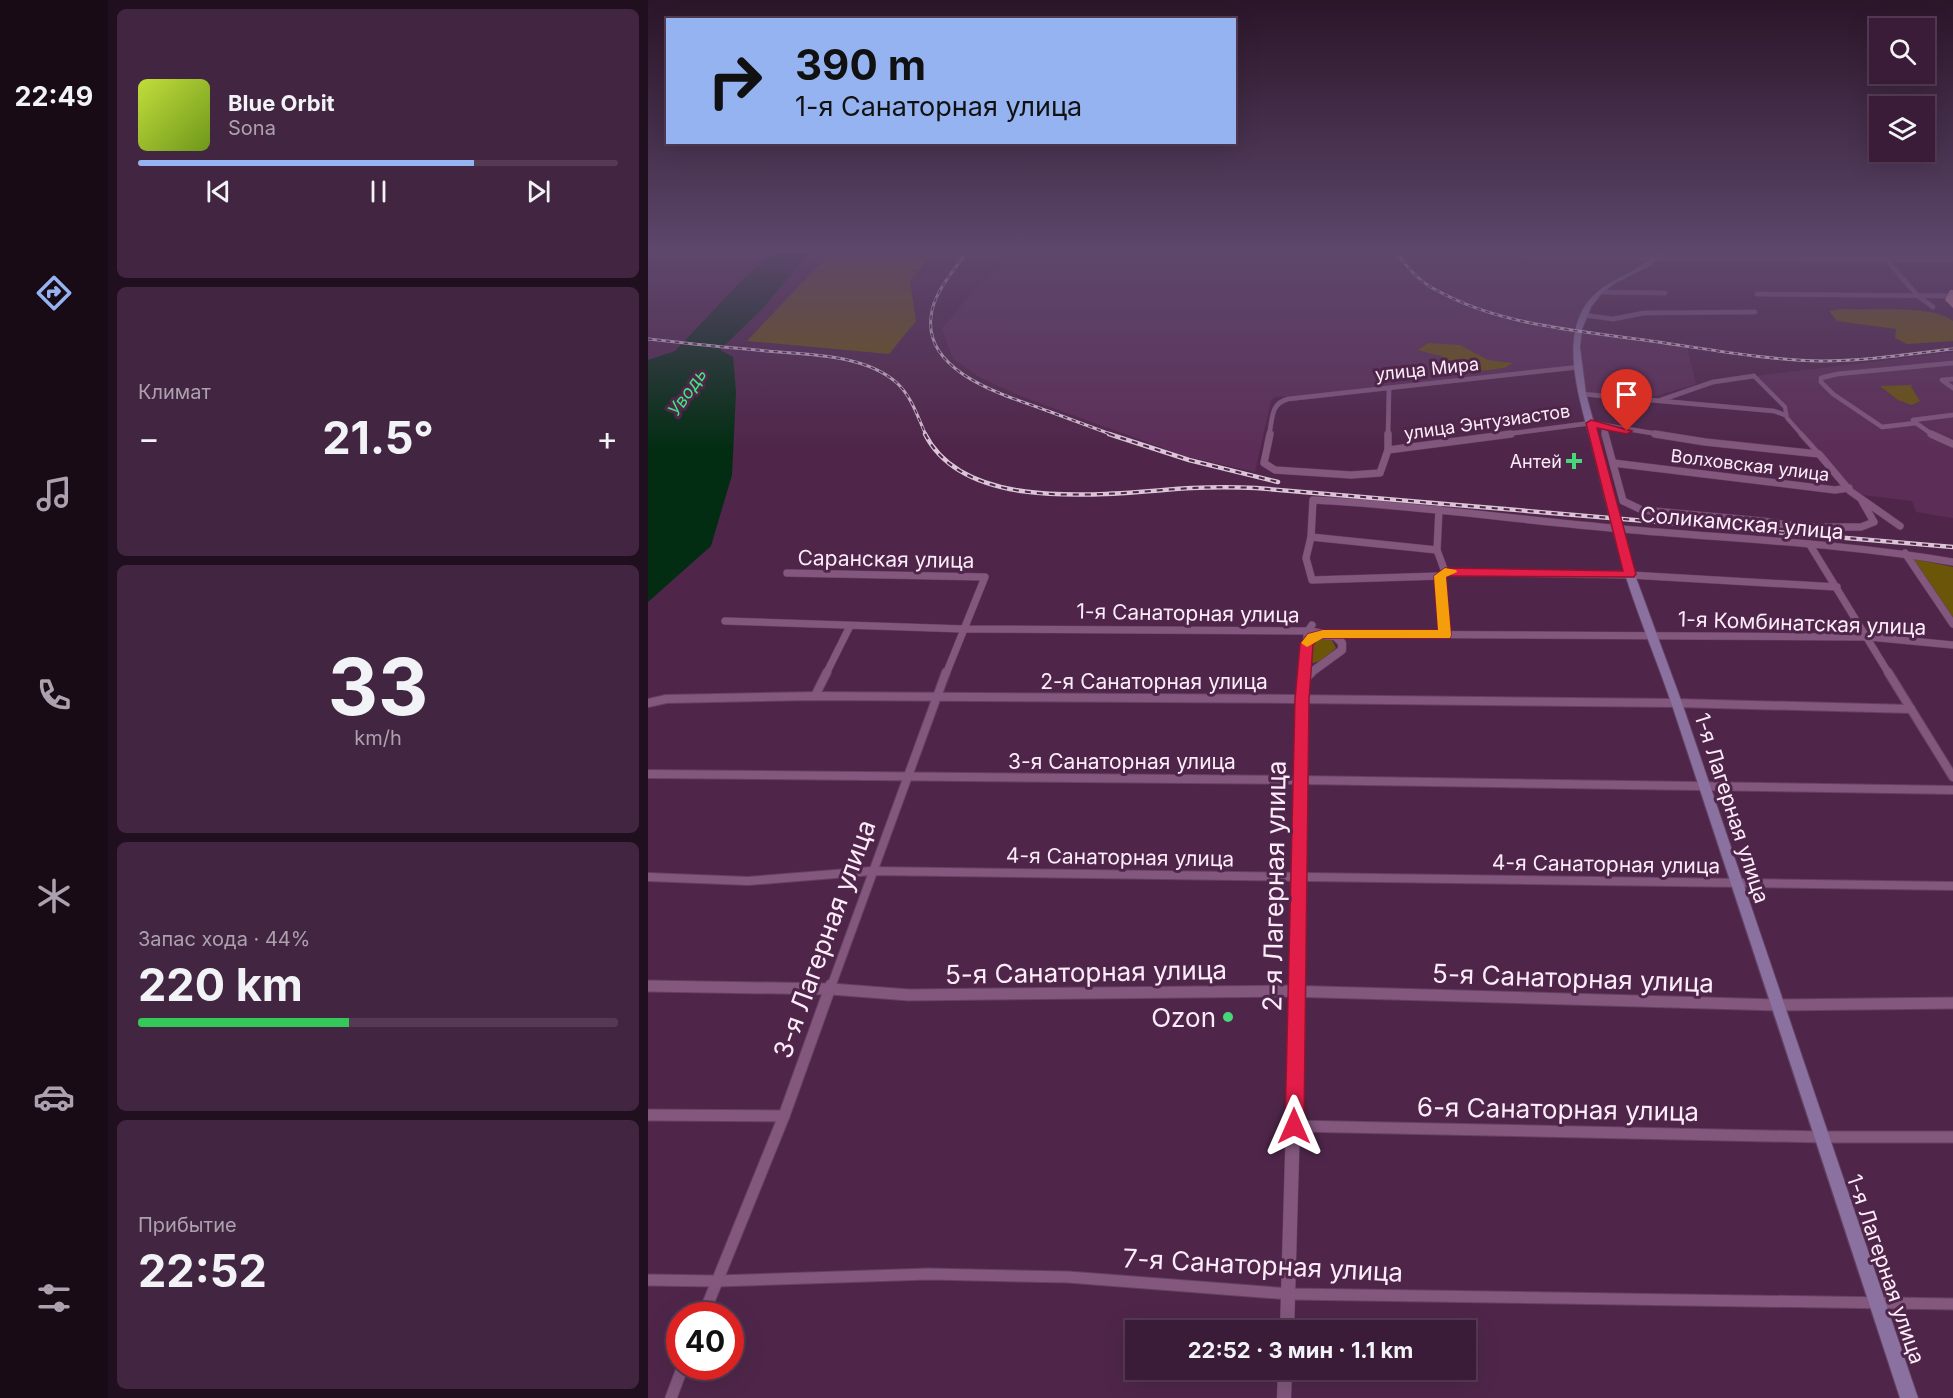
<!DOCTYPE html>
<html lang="ru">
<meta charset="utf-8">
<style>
body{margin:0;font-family:Inter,sans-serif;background:#422540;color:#f1f3f6;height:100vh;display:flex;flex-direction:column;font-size:22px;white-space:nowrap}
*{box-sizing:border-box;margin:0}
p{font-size:20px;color:#aca1ae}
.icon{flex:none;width:33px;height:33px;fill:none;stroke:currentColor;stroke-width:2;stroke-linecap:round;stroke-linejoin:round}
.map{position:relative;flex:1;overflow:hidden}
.panel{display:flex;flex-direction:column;gap:9px;padding:9px;background:#200f1f;width:540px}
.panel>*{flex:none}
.top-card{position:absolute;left:18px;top:18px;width:570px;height:126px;border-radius:0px;box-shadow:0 6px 24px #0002,0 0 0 2px #543a53;background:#95b2f1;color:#111;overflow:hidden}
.fabs{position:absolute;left:1221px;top:18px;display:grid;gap:12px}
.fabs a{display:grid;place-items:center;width:66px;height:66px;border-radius:0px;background:#3b1c38;box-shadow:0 6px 24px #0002,0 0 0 2px #543a53;font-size:30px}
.speed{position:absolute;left:18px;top:1302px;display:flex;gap:12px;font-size:30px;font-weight:700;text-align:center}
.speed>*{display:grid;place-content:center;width:78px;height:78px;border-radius:50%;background:#3b1c38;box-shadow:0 6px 24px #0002,0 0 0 2px #543a53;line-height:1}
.speed .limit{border:9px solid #d22;background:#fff;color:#111}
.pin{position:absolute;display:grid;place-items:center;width:51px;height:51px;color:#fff;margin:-62px -26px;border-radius:50% 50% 50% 0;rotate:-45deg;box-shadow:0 0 6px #0007}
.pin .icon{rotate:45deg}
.me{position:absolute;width:66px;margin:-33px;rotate:0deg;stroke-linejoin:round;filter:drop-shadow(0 0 4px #0008)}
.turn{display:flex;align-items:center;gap:21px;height:126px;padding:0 30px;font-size:27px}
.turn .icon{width:78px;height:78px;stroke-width:2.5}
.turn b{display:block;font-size:42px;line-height:51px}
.big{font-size:45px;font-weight:700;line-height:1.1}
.panel .widget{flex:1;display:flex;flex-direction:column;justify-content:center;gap:9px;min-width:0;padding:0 21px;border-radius:9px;background:#422540}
.panel .dial{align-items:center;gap:0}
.dial b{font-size:78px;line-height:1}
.song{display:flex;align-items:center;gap:18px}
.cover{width:72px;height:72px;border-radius:9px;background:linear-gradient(135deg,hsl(70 70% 55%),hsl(80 70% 35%))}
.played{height:6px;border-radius:3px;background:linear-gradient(90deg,#95b2f1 70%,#543a53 70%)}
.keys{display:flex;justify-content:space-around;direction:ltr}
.heat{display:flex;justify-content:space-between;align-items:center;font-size:33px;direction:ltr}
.charge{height:9px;border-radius:4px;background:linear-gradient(90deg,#34c759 44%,#543a53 0)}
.trip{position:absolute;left:477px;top:1320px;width:351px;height:60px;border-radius:0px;background:#3b1c38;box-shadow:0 6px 24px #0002,0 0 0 2px #543a53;font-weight:700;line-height:60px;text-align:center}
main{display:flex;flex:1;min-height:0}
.tab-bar{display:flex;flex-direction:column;width:108px;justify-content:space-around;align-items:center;background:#180b16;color:#aca1ae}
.tab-bar .icon{width:42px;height:42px}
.tab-bar .active{color:#95b2f1}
.tab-bar b{font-size:27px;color:#f1f3f6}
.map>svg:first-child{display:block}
.built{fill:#5c2e57}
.green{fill:#6b5509}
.water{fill:#022d12}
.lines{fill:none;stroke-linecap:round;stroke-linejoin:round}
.pedestrian-far1-casing{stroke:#634260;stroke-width:4.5}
.pedestrian-casing{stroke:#634260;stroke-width:6}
.minor-far3-casing{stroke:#634260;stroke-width:5}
.minor-far2-casing{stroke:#634260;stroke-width:8}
.minor-far1-casing{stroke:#634260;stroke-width:10}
.minor-casing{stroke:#634260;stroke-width:13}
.tertiary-far3-casing{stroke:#634260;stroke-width:7}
.tertiary-far2-casing{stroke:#634260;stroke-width:9}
.tertiary-far1-casing{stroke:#634260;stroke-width:11}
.tertiary-casing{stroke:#634260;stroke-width:15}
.secondary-casing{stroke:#634260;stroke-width:2}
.pedestrian-far1{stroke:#83577e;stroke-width:4}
.pedestrian{stroke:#83577e;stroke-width:4.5}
.minor-far3{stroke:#83577e;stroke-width:4.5}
.minor-far2{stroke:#83577e;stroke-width:7}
.minor-far1{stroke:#83577e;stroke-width:8}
.minor{stroke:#83577e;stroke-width:11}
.tertiary-far3{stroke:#83577e;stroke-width:6}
.tertiary-far2{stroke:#83577e;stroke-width:8}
.tertiary-far1{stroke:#83577e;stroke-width:10}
.tertiary{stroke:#83577e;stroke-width:14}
.secondary{fill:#8a719f;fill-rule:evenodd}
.rail-far1-casing{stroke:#dbc6d7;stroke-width:3}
.rail-casing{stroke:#dbc6d7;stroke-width:4.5}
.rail-far1{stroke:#4f264a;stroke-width:1.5;stroke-dasharray:4.5;stroke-linecap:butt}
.rail{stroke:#4f264a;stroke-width:2;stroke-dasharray:6;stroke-linecap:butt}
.wall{fill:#d490af}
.route{fill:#e11d48;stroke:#92132f;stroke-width:1.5}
.slow{fill:#f59e0b}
.poi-dot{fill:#47d779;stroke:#4f264a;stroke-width:2}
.labels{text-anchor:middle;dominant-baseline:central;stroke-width:6;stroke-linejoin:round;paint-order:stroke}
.far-street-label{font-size:18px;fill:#fcecf9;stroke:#4f264a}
.far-water-label{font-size:18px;font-style:italic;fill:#3ee67d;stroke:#4f264a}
.far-poi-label{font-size:18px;fill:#fcecf9;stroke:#4f264a;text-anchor:end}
.street-label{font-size:21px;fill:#fcecf9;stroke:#4f264a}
.near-street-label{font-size:26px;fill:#fcecf9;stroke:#4f264a}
.near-poi-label{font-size:26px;fill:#fcecf9;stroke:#4f264a;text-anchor:end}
</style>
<main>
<nav class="tab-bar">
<b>22:49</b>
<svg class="icon active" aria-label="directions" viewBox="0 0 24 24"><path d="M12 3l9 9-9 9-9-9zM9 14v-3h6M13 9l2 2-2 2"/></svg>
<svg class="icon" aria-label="music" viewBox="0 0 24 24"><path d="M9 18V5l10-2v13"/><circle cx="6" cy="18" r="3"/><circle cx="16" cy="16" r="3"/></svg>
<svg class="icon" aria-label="phone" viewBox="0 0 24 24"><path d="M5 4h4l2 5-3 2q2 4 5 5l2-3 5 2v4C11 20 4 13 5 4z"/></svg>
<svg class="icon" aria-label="climate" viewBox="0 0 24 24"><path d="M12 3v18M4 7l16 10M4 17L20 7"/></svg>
<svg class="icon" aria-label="car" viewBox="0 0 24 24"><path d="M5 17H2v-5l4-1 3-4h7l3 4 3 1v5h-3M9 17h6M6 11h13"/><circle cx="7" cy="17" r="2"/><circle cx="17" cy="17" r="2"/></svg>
<svg class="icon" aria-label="filters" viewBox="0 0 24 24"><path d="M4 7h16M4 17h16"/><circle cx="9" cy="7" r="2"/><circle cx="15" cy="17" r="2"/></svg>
</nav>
<section class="panel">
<div class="widget">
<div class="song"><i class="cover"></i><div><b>Blue Orbit</b><p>Sona</p></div></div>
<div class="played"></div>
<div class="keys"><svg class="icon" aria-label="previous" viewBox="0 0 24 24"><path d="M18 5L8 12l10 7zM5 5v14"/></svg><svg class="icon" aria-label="pause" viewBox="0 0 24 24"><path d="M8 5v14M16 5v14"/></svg><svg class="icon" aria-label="next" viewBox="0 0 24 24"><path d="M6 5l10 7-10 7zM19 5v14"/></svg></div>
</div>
<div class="widget"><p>Климат</p>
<div class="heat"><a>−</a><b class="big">21.5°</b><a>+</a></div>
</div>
<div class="widget dial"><b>33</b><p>km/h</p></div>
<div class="widget"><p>Запас хода · 44%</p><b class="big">220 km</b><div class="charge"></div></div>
<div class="widget"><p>Прибытие</p><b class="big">22:52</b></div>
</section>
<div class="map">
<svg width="1305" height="1398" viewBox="0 0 1305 1398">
<rect width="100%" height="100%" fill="#4f264a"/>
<!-- built -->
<g class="built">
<polygon points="373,253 872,253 875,259 999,260 948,290 937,304 929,325 927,365 683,393 627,397 623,401 607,472 537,456 372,396 333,378 305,359 294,329 319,298 358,260"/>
<polygon points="934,331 1039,347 1048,384 1001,398 938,394 933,361"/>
<polygon points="1305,352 1305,518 1268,512 1264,501 1208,494 1136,413 1136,406 1108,376"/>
</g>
<!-- green -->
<g class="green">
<polygon points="185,253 285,253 262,281 268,321 241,354 99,341 167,269"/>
<path d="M1194 309C1223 311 1283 304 1305 321V341L1259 344 1247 338 1248 329 1189 321 1181 311Z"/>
<polygon points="780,343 812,345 840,360 865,363 856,368 814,373 807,370 796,357 770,350"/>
<polygon points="1264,385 1263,387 1272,401 1264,405 1250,400 1232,386"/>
<polygon points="1262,558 1305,567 1305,620"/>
<polygon points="672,638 684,640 688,648 675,660 665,663 662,661 664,644"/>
</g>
<!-- water -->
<polygon class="water" points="125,253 161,253 116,307 72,350 85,357 88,392 84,475 63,546 0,602 0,360 27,351 96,278"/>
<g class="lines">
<!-- pedestrian-far1 casing -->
<g class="pedestrian-far1-casing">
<polyline id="pedestrian-far1" points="1106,376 1137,407 1139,418 1154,435"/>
</g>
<!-- pedestrian casing -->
<g class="pedestrian-casing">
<polyline id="pedestrian" points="1153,434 1171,454"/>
</g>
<!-- minor-far3 casing -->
<g class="minor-far3-casing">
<g id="minor-far3">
<polyline points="875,253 887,257 1008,258"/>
<polyline points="1237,258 1270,296 1285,307"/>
<polyline points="952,292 1017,293"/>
<polyline points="1109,294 1305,296"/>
<polyline points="936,315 965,319 996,313 1107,312"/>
<polyline points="1305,379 1294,380 1305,388"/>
<polyline points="934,394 1126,411 1137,415"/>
<polyline points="1013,400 1065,382 1106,376"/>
<polyline points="1267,422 1265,420 1305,415"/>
<polyline points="955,427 957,435"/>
<path d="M621 435C625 418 622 404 640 399L931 367"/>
<polyline points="740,435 741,389"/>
<polyline points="851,435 943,423 1016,435"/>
<polyline points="1285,435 1268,423 1234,427 1185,394 1173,382 1173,378 1189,374 1305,363"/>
</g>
</g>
<!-- minor-far2 casing -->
<g class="minor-far2-casing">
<g id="minor-far2">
<polyline points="622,434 616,463 627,470 703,475 732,473 740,450 740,434"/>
<polyline points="957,434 975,501 994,510 1114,521 1153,527 1213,527 1226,522 1214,501"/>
<polyline points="1007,434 1057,442 1171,454 1202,491 1252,526"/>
<polyline points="1283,434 1305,444"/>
<polyline points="740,450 863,434"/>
<polyline points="965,463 1187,490 1201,488"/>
<polyline points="791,509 789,550 797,572 792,576 797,635"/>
<polyline points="663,537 789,550"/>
<polyline points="1162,545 1241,674"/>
<polyline points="1257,553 1305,624"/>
<polyline points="797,572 982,575 1189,587"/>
<polyline points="139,573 337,577 298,674"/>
<path d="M792 576 664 580 658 558 663 537 665 500C768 505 871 520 974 529 1085 539 1195 543 1305 562"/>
<polyline points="77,621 316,629 660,631 664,625"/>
<polyline points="680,634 1221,637 1305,645"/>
<polyline points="178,674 202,626"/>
</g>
</g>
<!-- minor-far1 casing -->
<g class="minor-far1-casing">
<g id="minor-far1">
<polyline points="1240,672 1305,777"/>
<polyline points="167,696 179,672"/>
<polyline points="0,703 18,699 167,696 645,699 1029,703 1263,709"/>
<polyline points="0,774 653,780 1305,790"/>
<polyline points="0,877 100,881 224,871 1305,886"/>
<polyline points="0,986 59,987"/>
<polyline points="183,987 298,672"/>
</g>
</g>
<!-- minor casing -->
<g class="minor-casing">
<g id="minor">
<polyline points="0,986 183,989 261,995 637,991 1129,1005 1305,1003"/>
<polyline points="0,1115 136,1116"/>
<polyline points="646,1126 1173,1137 1305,1137"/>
<polyline points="0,1280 68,1281 281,1274 420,1277 642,1294 1305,1304"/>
<polyline points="55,1316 136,1116 183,985"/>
<polyline points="23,1398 35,1366"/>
</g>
</g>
<!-- tertiary-far3 casing -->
<g class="tertiary-far3-casing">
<polyline id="tertiary-far3" points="1008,258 1305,259"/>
</g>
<!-- tertiary-far2 casing -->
<g class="tertiary-far2-casing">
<g id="tertiary-far2">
<polyline points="656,674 660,631 675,634"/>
<polyline points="661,674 694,650 694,643 687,636 670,635"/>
</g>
</g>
<!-- tertiary-far1 casing -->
<g class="tertiary-far1-casing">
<g id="tertiary-far1">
<polyline points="656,679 663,672"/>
<polyline points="649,987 656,672"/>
</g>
</g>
<!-- tertiary casing -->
<g class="tertiary-casing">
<g id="tertiary">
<polyline points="639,1330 649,985"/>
<polyline points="636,1398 637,1370"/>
</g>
</g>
<!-- secondary casing -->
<g class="secondary-casing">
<path id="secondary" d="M1009 253H1015L1003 265 967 283 954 293 943 307 934 329 932 347 938 394 987 575 1034 703 1270 1398H1252C1177 1168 1101 938 1025 708 1010 663 991 619 977 574 965 534 956 494 946 454 937 418 920 369 927 332 938 279 979 283 1009 253Z"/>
</g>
<!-- pedestrian-far1 -->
<use href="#pedestrian-far1" class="pedestrian-far1"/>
<!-- pedestrian -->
<use href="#pedestrian" class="pedestrian"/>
<!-- minor-far3 -->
<use href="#minor-far3" class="minor-far3"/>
<!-- minor-far2 -->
<use href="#minor-far2" class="minor-far2"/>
<!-- minor-far1 -->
<use href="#minor-far1" class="minor-far1"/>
<!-- minor -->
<use href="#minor" class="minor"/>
<!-- tertiary-far3 -->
<use href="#tertiary-far3" class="tertiary-far3"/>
<!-- tertiary-far2 -->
<use href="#tertiary-far2" class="tertiary-far2"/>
<!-- tertiary-far1 -->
<use href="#tertiary-far1" class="tertiary-far1"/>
<!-- tertiary -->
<use href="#tertiary" class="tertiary"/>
<!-- secondary -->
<use href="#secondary" class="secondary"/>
<!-- rail-far1 casing -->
<g class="rail-far1-casing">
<g id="rail-far1">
<path d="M318 253C305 272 285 293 283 317 276 374 360 396 400 411 422 419 443 427 465 435"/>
<path d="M749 253C761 270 773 283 792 292 855 326 934 331 1003 341 1060 349 1117 360 1174 361 1218 361 1262 354 1305 349"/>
<path d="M0 339C36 343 73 347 109 350 153 355 214 352 249 383 264 397 270 418 278 435"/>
</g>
</g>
<!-- rail casing -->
<g class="rail-casing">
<g id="rail">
<path d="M277 434C319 517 468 492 544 488 565 487 587 487 608 488L1305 547"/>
<polyline points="461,434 541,460 630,482"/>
</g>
</g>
<!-- rail-far1 -->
<use href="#rail-far1" class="rail-far1"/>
<!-- rail -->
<use href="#rail" class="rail"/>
</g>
<!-- wall -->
<polygon class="wall" points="1302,290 1305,290 1305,308 1297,300"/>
<!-- sky -->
<linearGradient id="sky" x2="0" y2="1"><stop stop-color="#2b1529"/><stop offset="0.56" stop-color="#5d476b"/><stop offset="1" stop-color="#5d476b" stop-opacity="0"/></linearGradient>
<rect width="1305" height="449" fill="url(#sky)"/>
<!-- route -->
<polygon class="route" points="943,420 984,431 979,434 949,428 988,574 986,577 800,576 798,577 803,635 802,638 675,638 669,640 665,645 661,699 656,1126 653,1132 646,1135 640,1132 637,1126 647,699 652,644 660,634 675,630 790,630 786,576 797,568 975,571 938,423"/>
<!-- slow -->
<polygon class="slow" points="797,568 808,570 809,572 798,577 803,635 802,638 675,638 659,647 653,643 660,634 675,630 790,630 786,576"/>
<!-- markers -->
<g class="poi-dot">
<path d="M923 452h6v6h6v6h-6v6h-6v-6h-6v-6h6z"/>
<circle cx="580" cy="1017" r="6"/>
</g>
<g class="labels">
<!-- far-street labels -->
<g class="far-street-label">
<text transform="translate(779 369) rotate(-6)">улица Мира</text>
<text transform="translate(839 422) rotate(-8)">улица Энтузиастов</text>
<text transform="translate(1102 465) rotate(7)">Волховская улица</text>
</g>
<!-- far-water labels -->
<g class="far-water-label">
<text transform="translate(39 392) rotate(-55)">Уводь</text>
</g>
<!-- far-poi labels -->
<g class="far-poi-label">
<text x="914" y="461">Антей</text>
</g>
<!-- street labels -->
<g class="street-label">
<text transform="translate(1094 523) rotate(5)">Соликамская улица</text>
<text transform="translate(238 559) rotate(1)">Саранская улица</text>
<text transform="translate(540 613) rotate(1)">1-я Санаторная улица</text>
<text transform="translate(1154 623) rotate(2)">1-я Комбинатская улица</text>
<text x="506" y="681">2-я Санаторная улица</text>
<text x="474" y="761">3-я Санаторная улица</text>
<text transform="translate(1084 808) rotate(72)">1-я Лагерная улица</text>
<text transform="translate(472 857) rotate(1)">4-я Санаторная улица</text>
<text transform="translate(958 864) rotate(1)">4-я Санаторная улица</text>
<text transform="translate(1238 1269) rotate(71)">1-я Лагерная улица</text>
</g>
<!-- near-street labels -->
<g class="near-street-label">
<text transform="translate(626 886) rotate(-89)">2-я Лагерная улица</text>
<text transform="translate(176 939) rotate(-70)">3-я Лагерная улица</text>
<text transform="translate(438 972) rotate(-1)">5-я Санаторная улица</text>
<text transform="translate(925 978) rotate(2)">5-я Санаторная улица</text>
<text transform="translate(910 1109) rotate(1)">6-я Санаторная улица</text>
<text transform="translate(615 1265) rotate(3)">7-я Санаторная улица</text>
</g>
<!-- near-poi labels -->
<g class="near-poi-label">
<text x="568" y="1017">Ozon</text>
</g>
</g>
</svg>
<div class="fabs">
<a><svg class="icon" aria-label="search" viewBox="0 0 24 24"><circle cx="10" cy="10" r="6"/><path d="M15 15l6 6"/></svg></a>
<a><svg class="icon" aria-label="layers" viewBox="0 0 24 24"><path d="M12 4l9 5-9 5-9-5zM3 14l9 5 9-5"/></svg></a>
</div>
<div class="speed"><div class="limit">40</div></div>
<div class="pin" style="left:979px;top:431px;background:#d93025"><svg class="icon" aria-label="arrive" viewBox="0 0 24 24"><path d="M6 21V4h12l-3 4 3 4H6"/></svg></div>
<svg class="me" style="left:646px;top:1126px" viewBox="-20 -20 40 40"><path d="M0-17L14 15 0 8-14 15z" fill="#e11d48" stroke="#fff" stroke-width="4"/></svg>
<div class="trip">22:52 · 3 мин · 1.1 km</div>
<div class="top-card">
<div class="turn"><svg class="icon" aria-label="right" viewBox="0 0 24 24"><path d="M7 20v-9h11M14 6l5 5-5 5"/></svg><div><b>390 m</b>1-я Санаторная улица</div></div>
</div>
</div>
</main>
